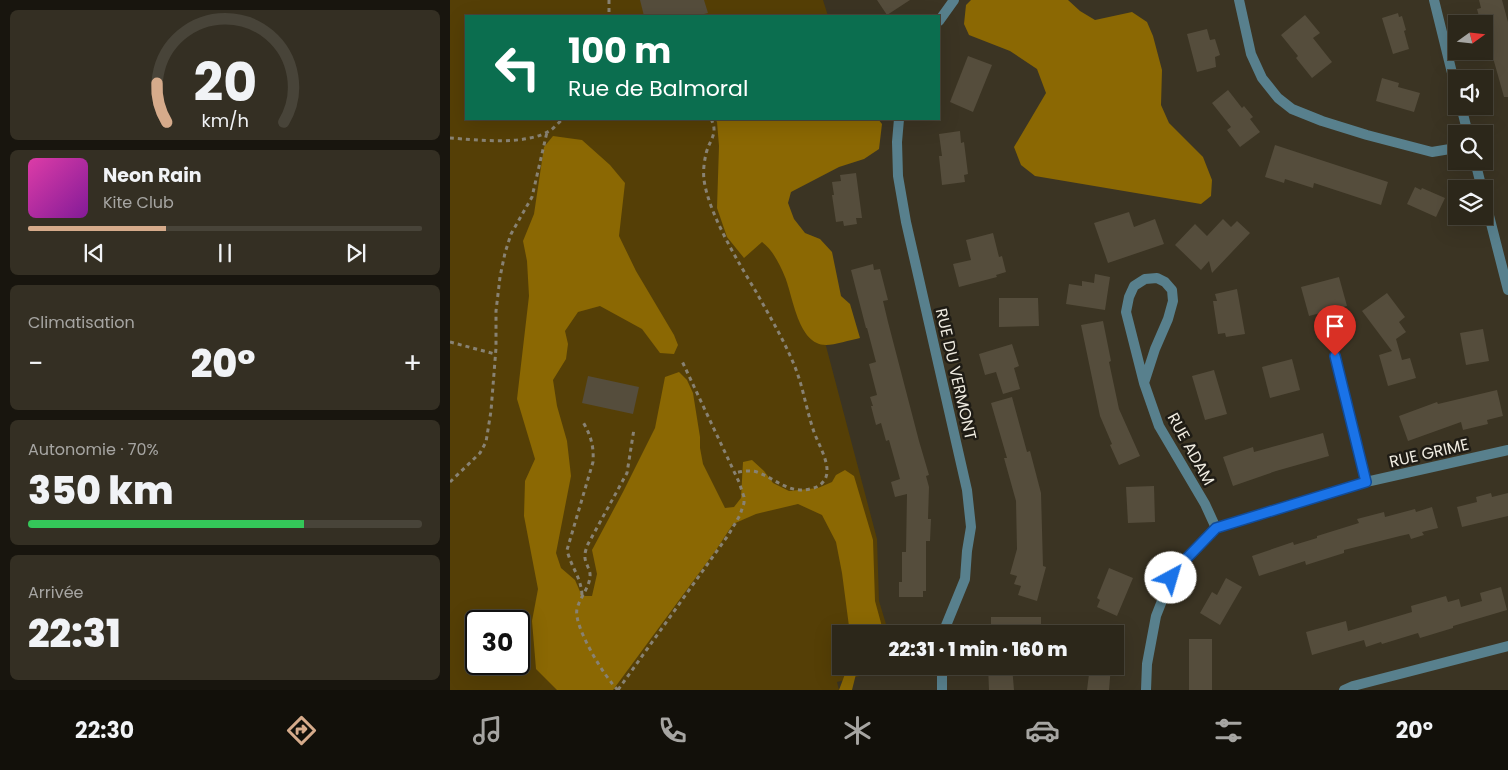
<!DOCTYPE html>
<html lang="fr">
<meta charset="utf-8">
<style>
body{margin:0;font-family:Poppins,sans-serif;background:#342f23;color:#f1f3f6;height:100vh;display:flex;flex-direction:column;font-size:19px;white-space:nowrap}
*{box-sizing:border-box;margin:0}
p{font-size:16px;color:#a6a5a2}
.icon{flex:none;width:28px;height:28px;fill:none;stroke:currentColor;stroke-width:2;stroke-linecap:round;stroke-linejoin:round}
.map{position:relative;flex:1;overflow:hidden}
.sheet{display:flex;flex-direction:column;gap:10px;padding:10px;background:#18150e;width:450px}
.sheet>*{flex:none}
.top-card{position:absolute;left:15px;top:15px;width:475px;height:105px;border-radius:0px;box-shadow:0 5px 20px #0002,0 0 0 1px #484439;background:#0b6e4f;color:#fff;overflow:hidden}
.needle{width:32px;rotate:75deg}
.controls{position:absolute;left:998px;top:15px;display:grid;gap:10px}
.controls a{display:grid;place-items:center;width:45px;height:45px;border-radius:0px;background:#2c271a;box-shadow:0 5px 20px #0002,0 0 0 1px #484439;font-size:25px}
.speed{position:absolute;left:15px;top:610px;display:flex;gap:10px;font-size:25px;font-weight:700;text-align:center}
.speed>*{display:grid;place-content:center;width:65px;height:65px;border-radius:50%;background:#2c271a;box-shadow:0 5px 20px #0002,0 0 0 1px #484439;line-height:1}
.speed .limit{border:2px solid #111;border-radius:8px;background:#fff;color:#111}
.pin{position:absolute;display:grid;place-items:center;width:42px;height:42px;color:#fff;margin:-51px -21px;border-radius:50% 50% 50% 0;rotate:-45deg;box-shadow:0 0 5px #0007}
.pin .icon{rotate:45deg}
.me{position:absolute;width:55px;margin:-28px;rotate:39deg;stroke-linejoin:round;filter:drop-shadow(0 0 4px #0008)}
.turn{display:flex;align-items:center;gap:18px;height:105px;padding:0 20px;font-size:22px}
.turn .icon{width:65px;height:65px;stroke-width:2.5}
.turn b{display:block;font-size:35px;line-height:42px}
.big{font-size:38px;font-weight:800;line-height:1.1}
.sheet .tile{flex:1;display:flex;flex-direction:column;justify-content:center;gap:8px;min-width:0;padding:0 18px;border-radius:8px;background:#342f23}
.sheet .dial{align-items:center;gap:0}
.dial svg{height:130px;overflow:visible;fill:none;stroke:#484439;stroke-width:7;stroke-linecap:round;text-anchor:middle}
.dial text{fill:#f1f3f6;stroke:none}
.song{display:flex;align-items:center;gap:15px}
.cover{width:60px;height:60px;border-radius:8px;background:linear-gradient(135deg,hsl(320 70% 55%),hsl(290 70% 35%))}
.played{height:5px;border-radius:2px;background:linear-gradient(90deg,#d6ab8b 35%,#484439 35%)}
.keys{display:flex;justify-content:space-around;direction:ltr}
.heat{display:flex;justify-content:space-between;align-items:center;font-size:28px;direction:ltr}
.charge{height:8px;border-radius:4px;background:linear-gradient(90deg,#34c759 70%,#484439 0)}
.trip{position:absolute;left:382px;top:625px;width:292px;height:50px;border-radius:0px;background:#2c271a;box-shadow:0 5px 20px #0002,0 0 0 1px #484439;font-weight:800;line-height:50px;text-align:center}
.tabs{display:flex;height:80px;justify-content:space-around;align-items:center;background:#12100a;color:#a6a5a2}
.tabs .icon{width:35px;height:35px}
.tabs .current{color:#d6ab8b}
.tabs b{font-size:22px;color:#f1f3f6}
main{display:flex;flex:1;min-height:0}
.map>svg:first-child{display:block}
.green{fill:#553f06;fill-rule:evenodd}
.forest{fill:#8b6803}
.building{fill:#554d3c}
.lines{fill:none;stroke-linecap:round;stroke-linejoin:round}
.path{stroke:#888273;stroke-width:3;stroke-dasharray:4 4;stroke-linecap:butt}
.street{stroke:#58808d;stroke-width:10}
.route-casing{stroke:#114b97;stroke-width:12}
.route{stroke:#1a73e8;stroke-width:9}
.labels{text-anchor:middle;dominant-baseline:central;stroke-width:5;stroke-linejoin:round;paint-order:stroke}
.street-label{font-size:16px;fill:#f0ece1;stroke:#1f1c15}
</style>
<main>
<section class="sheet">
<div class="tile dial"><svg viewBox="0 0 100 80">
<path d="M14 69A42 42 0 1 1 86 69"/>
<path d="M14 69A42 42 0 0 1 8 45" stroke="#d6ab8b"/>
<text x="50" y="56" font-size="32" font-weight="700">20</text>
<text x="50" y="72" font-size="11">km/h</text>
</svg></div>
<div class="tile">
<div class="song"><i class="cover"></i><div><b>Neon Rain</b><p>Kite Club</p></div></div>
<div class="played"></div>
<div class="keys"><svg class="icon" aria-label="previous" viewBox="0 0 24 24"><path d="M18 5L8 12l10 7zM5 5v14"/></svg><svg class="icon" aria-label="pause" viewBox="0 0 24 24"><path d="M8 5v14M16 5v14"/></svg><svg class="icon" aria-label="next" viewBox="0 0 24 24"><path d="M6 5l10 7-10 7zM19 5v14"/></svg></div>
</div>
<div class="tile"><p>Climatisation</p>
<div class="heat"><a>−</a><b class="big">20°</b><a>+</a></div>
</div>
<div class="tile"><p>Autonomie · 70%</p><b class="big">350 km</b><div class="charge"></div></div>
<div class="tile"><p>Arrivée</p><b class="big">22:31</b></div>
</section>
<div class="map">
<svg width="1058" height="690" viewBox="0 0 1058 690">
<rect width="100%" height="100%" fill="#3b3423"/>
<!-- green -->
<path class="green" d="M0 0H373L378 16H16V119H316L427 539 429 601 439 634H391V666H448L387 682 389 690H0ZM26 621H69V664H26Z"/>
<!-- forest -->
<g class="forest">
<polygon points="521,0 618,0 630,11 645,20 682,12 697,22 703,36 712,70 711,105 719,123 753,157 762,180 761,196 751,204 585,176 571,165 564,147 596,93 587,69 560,51 519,35 514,24 516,5"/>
<path d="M265 119H428L432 124 429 149 414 159 389 167 341 192 338 203 344 219 355 233 370 239 382 252 391 296 400 304 410 338C400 340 385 345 376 345 348 345 343 296 335 277 330 265 323 250 312 242L294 258 277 237 267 208 269 146 267 122Z"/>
<polygon points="103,136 132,140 160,165 175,183 169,236 186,271 224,335 228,345 224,354 210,353 192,329 150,306 128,312 115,331 118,344 116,359 103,380 107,406 117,441 121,476 106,553 111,568 125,580 132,596 142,596 147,574 142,550 173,492 205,428 215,377 229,372 237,380 243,393 250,437 250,448 253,464 275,508 284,507 291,498 293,462 302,460 314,471 323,483 339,491 368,488 382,482 386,475 395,470 404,476 423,540 425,601 434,634 400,634 392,573 386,542 372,515 348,504 306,514 283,524 266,550 163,690 107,690 86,669 82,621 88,589 74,516 75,481 85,459 67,399 79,296 77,261 73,241 84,214 94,147"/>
<polygon points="398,666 437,666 406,674 402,690 389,690"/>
</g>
<!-- building -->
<g class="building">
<polygon points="190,0 254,0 258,13 254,14 255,16 194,16"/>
<polygon points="427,0 460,0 437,15"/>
<polygon points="1029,0 1052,0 1058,22 1058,97 1054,97 1038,40 1034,41 1034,24 1031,24 1027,9 1031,8"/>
<polygon points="948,13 949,17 952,16 956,30 954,31 959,49 943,54 932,18"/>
<polygon points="855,15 870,33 863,38 882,62 862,78 846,58 848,56 831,35"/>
<polygon points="757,29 760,40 765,39 770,55 765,57 766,67 747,72 737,34"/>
<polygon points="518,56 542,65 523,112 500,102"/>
<polygon points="932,78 949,83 948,87 970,93 964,112 926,101"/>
<polygon points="778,90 792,108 794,106 803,117 800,119 810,132 790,147 777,130 781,127 762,103"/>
<polygon points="510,131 511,143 514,142 518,174 514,175 515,182 492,185 489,156 492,156 489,134"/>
<polygon points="825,145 938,182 931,205 864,183 863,188 835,179 834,183 815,177"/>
<polygon points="406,173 412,218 406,218 407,224 394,226 393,221 386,222 382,195 384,195 382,182 391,181 390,175"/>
<polygon points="965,187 971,190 972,188 995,198 986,217 957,204"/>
<polygon points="679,212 684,227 705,219 714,244 658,263 644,223"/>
<polygon points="773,219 781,227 787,221 800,233 762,273 759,261 751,270 725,245 745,224 757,236"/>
<polygon points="543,233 549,257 552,256 556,272 546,275 547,277 509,287 503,264 521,260 516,240"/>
<polygon points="423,264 424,270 430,269 438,300 433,301 438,322 469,441 479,475 476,476 479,487 478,519 481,519 480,541 476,541 476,591 473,591 473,597 449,597 449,582 452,582 452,552 456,552 457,494 445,497 441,482 450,479 439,440 436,441 431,423 426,425 421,406 423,406 420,397 427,395 419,364 426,362 417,328 416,328 401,270"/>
<polygon points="645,274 660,277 655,310 616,304 619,284 632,286 632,281 644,283"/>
<polygon points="889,277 897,306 859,316 851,287"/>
<polygon points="787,289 795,334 776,337 775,333 768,334 763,301 767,301 765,294"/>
<polygon points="937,293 955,317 949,322 956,332 946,339 952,360 960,358 966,378 938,386 929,355 942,351 912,311"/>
<polygon points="549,298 588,298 589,326 549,327"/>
<polygon points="653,321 661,361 659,362 669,409 690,456 669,465 660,445 662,444 650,416 631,325"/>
<polygon points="1033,329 1039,361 1016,365 1010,333"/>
<polygon points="562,344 569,366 564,368 570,389 553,394 546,372 535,375 529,354"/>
<polygon points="842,359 850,390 820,398 812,367"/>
<polygon points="764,370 777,414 755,420 742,376"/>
<polygon points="138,376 189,387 183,414 132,403"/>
<polygon points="1047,390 1053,416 1037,420 1038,424 1013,430 1011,422 958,441 949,416 987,402 988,404"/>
<polygon points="562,397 577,452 580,451 591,493 593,566 596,567 587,601 568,595 571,586 564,584 567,576 560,574 567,549 566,501 554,458 557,458 541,403"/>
<polygon points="873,433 879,456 826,471 783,486 773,457 803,447 804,452"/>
<polygon points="704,486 705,522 678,523 676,487"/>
<polygon points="1041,493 1042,497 1058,493 1058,516 1012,527 1007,507 1027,502 1026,497"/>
<polygon points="982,507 988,528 972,532 974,535 961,539 959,534 950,536 894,550 894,553 856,565 855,561 809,576 802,556 843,542 844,545 867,538 867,536 909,523 907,519 934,512 935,517 965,509 966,512"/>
<polygon points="659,568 683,578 667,616 647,607 650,600 647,598"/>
<polygon points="776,578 792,587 770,625 750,613 762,592 767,595"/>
<polygon points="1051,587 1057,610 1003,626 1003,628 970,638 968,633 932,644 931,642 916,647 914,640 862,655 856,632 896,621 898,631 962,612 961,606 996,596 998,602 1009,599 1011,607 1032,601 1030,593"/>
<rect x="541" y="617" width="50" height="17"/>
<rect x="739" y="639" width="23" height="51"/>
<polygon points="538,666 562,666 564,690 539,690"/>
<polygon points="640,666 661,666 659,690 637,690"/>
</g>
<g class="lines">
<!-- path -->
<g class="path">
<polyline points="159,0 159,16"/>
<path d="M261 119C269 134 259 140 256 154 254 162 253 172 254 180 259 214 287 260 305 290 319 315 334 340 345 367 353 387 356 408 363 429 367 443 385 469 373 482 370 486 365 488 360 489 339 494 326 479 307 472 300 470 292 471 285 473"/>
<path d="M0 138C29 140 76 146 101 130 105 127 109 122 113 119"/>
<polyline points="0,342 45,354"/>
<polyline points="0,482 30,453 36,442 41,411 46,348 46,311 50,277 55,253 61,234 82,197 97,132"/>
<path d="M132 595C131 577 121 567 117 550L143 462C144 446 141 436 133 422"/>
<polyline points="168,690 279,534 290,515 294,503 294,497 289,482 231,359"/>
<path d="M168 690C155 678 123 626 127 609 130 597 139 588 140 577 141 569 134 563 135 555 135 551 137 547 138 544L177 473 184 429"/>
</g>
<!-- street -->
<g class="street">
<polyline points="789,0 801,54 812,78 828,98 842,109 872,121 917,135 982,152 1006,148"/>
<polyline points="984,0 1006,89"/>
<polyline points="489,21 504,0"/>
<polyline points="1011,106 1018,134"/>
<polyline points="449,119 447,142 448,176 456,222 517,490 521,527 517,551 515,579 495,628 495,634"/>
<polyline points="1025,161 1032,189"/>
<polyline points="1034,196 1058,290"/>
<polyline points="885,356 916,482"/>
<polyline points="694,383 705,349 718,319 723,301 722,290 715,282 707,278 695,279 684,286 679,297 676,312 694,383 709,426 755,504 766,528"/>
<polyline points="492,666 492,690"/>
<polyline points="696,690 697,664 706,616 721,578 735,560 766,528 916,482 1058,450"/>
<polyline points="894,690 903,686 1058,646"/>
</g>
</g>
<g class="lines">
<!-- route casing -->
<g class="route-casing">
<polyline id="route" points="721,578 735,560 766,528 916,482 885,356"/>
</g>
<!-- route -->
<use href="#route" class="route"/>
</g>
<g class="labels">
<!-- street labels -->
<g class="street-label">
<text transform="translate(506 374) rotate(77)">RUE DU VERMONT</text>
<text transform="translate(741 449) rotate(61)">RUE ADAM</text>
<text transform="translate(979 453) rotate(-13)">RUE GRIME</text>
</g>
</g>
</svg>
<div class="controls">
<a><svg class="needle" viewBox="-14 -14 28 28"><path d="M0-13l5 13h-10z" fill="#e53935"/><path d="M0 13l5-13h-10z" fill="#a6a5a2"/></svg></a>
<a><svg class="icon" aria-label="sound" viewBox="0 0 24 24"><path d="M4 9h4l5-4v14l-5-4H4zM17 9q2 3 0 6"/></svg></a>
<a><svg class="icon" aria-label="search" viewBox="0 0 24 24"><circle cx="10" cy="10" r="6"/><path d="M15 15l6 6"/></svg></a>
<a><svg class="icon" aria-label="layers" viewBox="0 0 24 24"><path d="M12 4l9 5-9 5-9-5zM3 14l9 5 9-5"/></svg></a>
</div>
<div class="speed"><div class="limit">30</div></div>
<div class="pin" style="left:885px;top:356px;background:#d93025"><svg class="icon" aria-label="arrive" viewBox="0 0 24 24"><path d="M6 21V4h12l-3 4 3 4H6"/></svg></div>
<svg class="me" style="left:721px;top:578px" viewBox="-20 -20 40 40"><circle r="19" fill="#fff"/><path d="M0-13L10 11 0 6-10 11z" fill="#1a73e8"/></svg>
<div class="trip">22:31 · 1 min · 160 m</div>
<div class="top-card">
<div class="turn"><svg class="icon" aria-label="left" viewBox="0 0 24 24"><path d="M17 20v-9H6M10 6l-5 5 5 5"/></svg><div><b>100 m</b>Rue de Balmoral</div></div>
</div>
</div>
</main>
<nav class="tabs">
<b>22:30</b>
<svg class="icon current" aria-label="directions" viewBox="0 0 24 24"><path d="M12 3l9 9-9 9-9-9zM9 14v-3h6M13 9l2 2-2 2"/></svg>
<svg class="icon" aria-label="music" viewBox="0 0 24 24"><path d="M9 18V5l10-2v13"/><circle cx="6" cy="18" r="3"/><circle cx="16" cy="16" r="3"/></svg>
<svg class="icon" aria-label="phone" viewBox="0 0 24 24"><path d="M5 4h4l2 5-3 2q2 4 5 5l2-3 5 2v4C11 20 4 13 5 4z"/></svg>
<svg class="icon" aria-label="climate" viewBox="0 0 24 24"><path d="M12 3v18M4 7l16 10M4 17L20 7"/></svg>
<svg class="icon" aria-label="car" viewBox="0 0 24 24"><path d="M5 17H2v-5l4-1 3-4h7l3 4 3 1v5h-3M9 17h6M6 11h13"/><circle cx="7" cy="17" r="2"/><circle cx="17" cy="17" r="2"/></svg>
<svg class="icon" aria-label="filters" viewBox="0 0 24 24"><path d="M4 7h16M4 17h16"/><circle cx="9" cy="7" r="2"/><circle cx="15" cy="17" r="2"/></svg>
<b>20°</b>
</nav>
